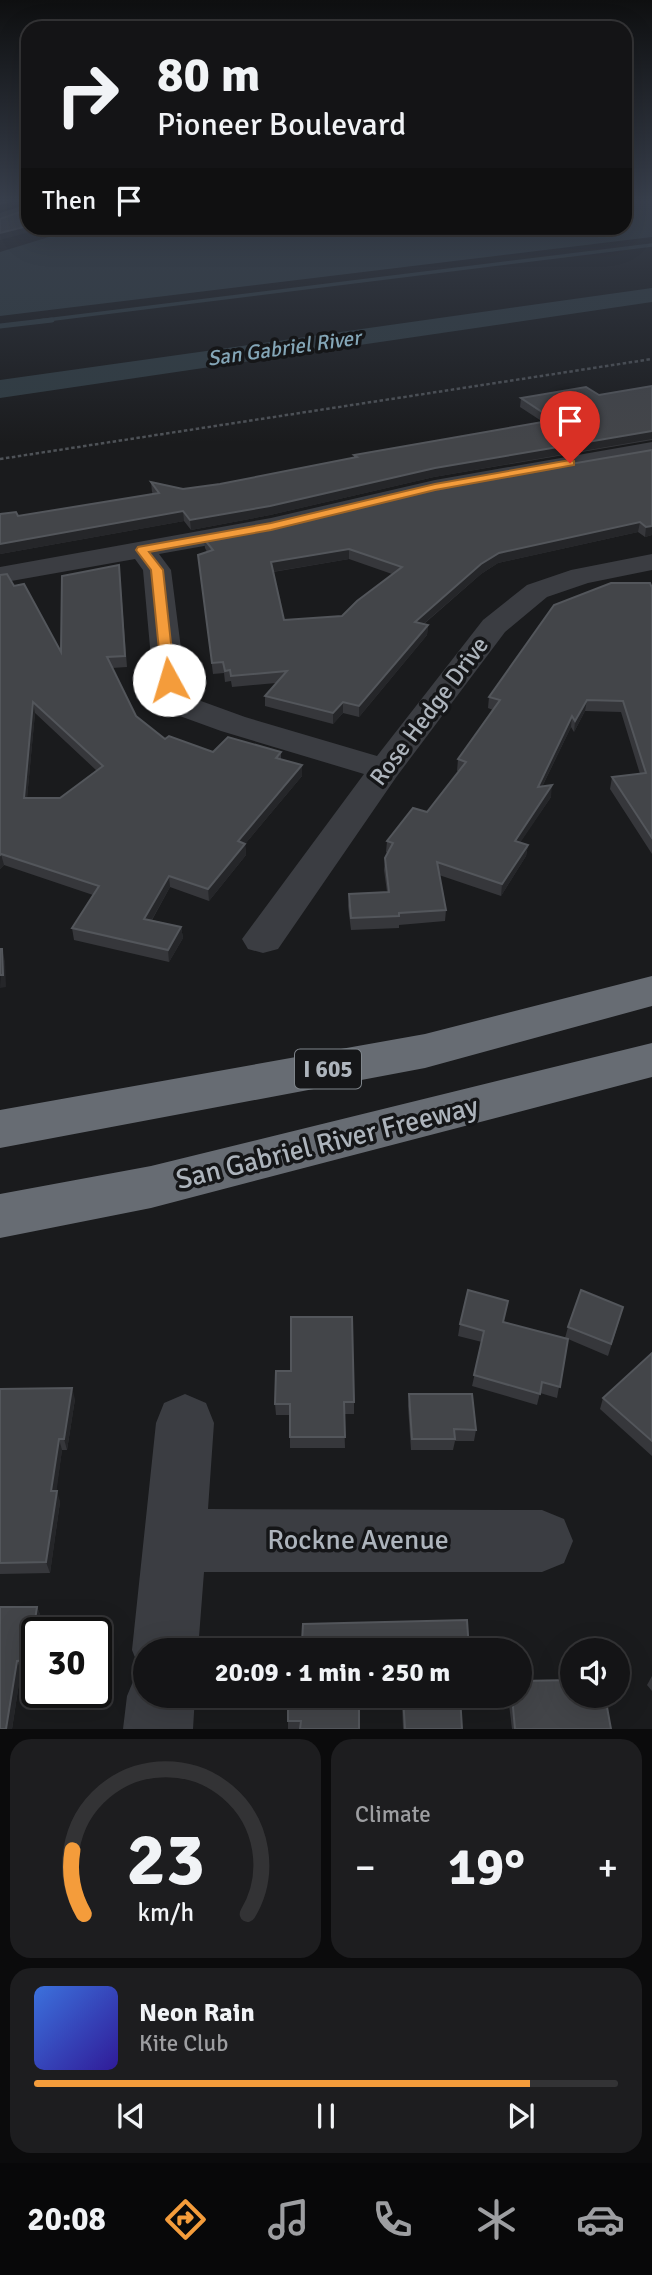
<!DOCTYPE html>
<meta charset="utf-8">
<style>
body{margin:0;font-family:Signika,sans-serif;background:#1d1d1f;color:#f1f3f6;height:100vh;display:flex;flex-direction:column;font-size:26px;white-space:nowrap}
*{box-sizing:border-box;margin:0}
p{font-size:23px;color:#9d9ea1}
.icon{flex:none;width:38px;height:38px;fill:none;stroke:currentColor;stroke-width:2;stroke-linecap:round;stroke-linejoin:round}
.map{position:relative;height:1729px;overflow:hidden}
.sheet{display:flex;flex-direction:column;gap:10px;padding:10px;background:#0b0b0c;flex:1}
.sheet>*{flex:none}
.banner{position:absolute;left:21px;top:21px;width:611px;height:214px;border-radius:21px;box-shadow:0 7px 28px #0002,0 0 0 2px #333335;background:#141416;color:#f1f3f6;overflow:hidden}
.tools{position:absolute;left:560px;top:1638px;display:grid;gap:14px}
.tools a{display:grid;place-items:center;width:70px;height:70px;border-radius:50%;background:#141416;box-shadow:0 7px 28px #0002,0 0 0 2px #333335;font-size:35px}
.speed{position:absolute;left:21px;top:1617px;display:flex;gap:14px;font-size:35px;font-weight:700;text-align:center}
.speed>*{display:grid;place-content:center;width:91px;height:91px;border-radius:50%;background:#141416;box-shadow:0 7px 28px #0002,0 0 0 2px #333335;line-height:1}
.speed .limit{border:4px solid #111;border-radius:10px;background:#fff;color:#111}
.pin{position:absolute;display:grid;place-items:center;width:60px;height:60px;color:#fff;margin:-72px -30px;border-radius:50% 50% 50% 0;rotate:-45deg;box-shadow:0 0 7px #0007}
.pin .icon{rotate:45deg}
.me{position:absolute;width:77px;margin:-38px;rotate:354deg;stroke-linejoin:round;filter:drop-shadow(0 0 5px #0008)}
.turn{display:flex;align-items:center;gap:24px;height:147px;padding:0 21px;font-size:32px}
.turn .icon{width:91px;height:91px;stroke-width:2.5}
.turn b{display:block;font-size:49px;line-height:60px}
.then{display:flex;align-items:center;height:66px;padding:0 21px;background:#0003;gap:14px;font-size:26px}
.big{font-size:52px;font-weight:700;line-height:1.1}
.sheet .tile{flex:1;display:flex;flex-direction:column;justify-content:center;gap:10px;min-width:0;padding:0 24px;border-radius:21px;background:#1d1d1f}
.sheet .dial{align-items:center;gap:0}
.dial svg{height:182px;overflow:visible;fill:none;stroke:#333335;stroke-width:7;stroke-linecap:round;text-anchor:middle}
.dial text{fill:#f1f3f6;stroke:none}
.song{display:flex;align-items:center;gap:21px}
.cover{width:84px;height:84px;border-radius:10px;background:linear-gradient(135deg,hsl(220 70% 55%),hsl(250 70% 35%))}
.played{height:7px;border-radius:4px;background:linear-gradient(90deg,#f49c3b 85%,#333335 85%)}
.keys{display:flex;justify-content:space-around;direction:ltr}
.heat{display:flex;justify-content:space-between;align-items:center;font-size:38px;direction:ltr}
.sheet .tiles{flex:1;display:grid;gap:10px;grid-template-columns:1fr 1fr}
.tile:last-child{grid-column:span 2}
.trip{position:absolute;left:133px;top:1638px;width:399px;height:70px;border-radius:35px;background:#141416;box-shadow:0 7px 28px #0002,0 0 0 2px #333335;font-weight:700;line-height:70px;text-align:center}
.tab-bar{display:flex;height:112px;justify-content:space-around;align-items:center;background:#080809;color:#9d9ea1}
.tab-bar .icon{width:49px;height:49px}
.tab-bar .current{color:#f49c3b}
.tab-bar b{font-size:32px;color:#f1f3f6}
.map>svg:first-child{display:block}
.water{fill:#303c42}
.lines{fill:none;stroke-linecap:round;stroke-linejoin:round}
.stream-far1{stroke:#303c42;stroke-width:3.5}
.stream{stroke:#303c42;stroke-width:5}
.river{fill:#303c42;fill-rule:evenodd}
.minor{fill:#3b3d42;fill-rule:evenodd}
.highway{fill:#676c73;fill-rule:evenodd}
.rail{stroke:#4e5257;stroke-width:2.5;stroke-dasharray:3.5 2.5;stroke-linecap:butt}
.wall{fill:#36373b;fill-rule:evenodd}
.shaded-wall{fill:#252629}
.building{fill:#434549;stroke:#53565b;stroke-width:2;fill-rule:evenodd}
.route{fill:#f49c3b;stroke:#9f6526;stroke-width:2}
.labels{text-anchor:middle;dominant-baseline:central;stroke-width:7;stroke-linejoin:round;paint-order:stroke}
.far-water-label{font-size:21px;font-style:italic;fill:#84a6b7;stroke:#151618}
.shield{fill:#151618;stroke:#7f858b;stroke-width:2}
.shield-label{font-size:23px;font-weight:bold;fill:#adb4bc}
.street-label{font-size:24px;fill:#adb4bc;stroke:#151618}
.near-street-label{font-size:28px;fill:#adb4bc;stroke:#151618}
</style>
<div class="map">
<svg width="652" height="1729" viewBox="0 0 652 1729">
<rect width="100%" height="100%" fill="#1a1b1d"/>
<!-- water -->
<polygon class="water" points="625,201 652,201 652,237 0,316 0,252 78,228 625,228"/>
<g class="lines">
<!-- stream-far1 -->
<polyline class="stream-far1" points="38,321 652,245"/>
<!-- stream -->
<polyline class="stream" points="0,326 52,320"/>
<!-- river -->
<polygon class="river" points="652,288 652,302 0,398 0,380"/>
<!-- minor -->
<g class="minor">
<polygon points="28,204 28,213 0,223 0,213"/>
<polygon points="652,442 652,456 435,494 271,534 159,554 171,570 185,680 201,701 245,717 377,756 483,620 527,585 571,570 652,554 652,570 588,583 547,597 505,632 397,776 278,949 263,953 248,949 242,939 364,774 221,731 177,715 153,680 143,570 135,559 0,583 0,567 271,518 435,480"/>
<polygon points="185,1394 206,1403 214,1423 208,1509 542,1510 564,1519 573,1541 564,1563 542,1572 204,1572 198,1650 145,1650 145,1696 195,1696 193,1729 123,1729 127,1696 137,1672 140,1670 132,1650 156,1423 164,1403"/>
</g>
<!-- highway -->
<g class="highway">
<polygon points="652,976 652,1006 425,1068 0,1148 0,1110 425,1034"/>
<polygon points="652,1043 652,1077 151,1208 0,1238 0,1194 151,1166"/>
</g>
<!-- rail -->
<polyline class="rail" points="0,459 652,359"/>
</g>
<!-- wall -->
<g class="wall">
<polygon points="652,386 652,440 434,477 270,515 191,530 184,521 0,554 0,514 18,516 153,494 152,492 151,482 183,489 220,484 354,458 354,455 543,422 520,407 521,398 599,395"/>
<path d="M652 450V535L645 537 638 532 498 563 481 574 424 624 428 625 427 635 359 717 343 713 333 724 265 706V696L276 683 232 687 231 681 225 682 224 673 213 674 198 555 207 552 205 548 204 539 271 527ZM349 559 392 574 342 616 284 620 273 572Z"/>
<path d="M0 575 14 586 61 652 120 575 127 667 112 668 136 716 165 739 213 752H281V759L302 765V776L245 844 246 855 209 901 170 887 152 920 181 927 183 938 169 962 74 940 72 928 93 895 4 865 0 869ZM35 713 97 771 60 798H27Z"/>
<polygon points="652,588 652,854 610,789 612,777 640,774 621,712 585,711 574,732 571,727 542,787 551,797 520,842 528,845 526,856 501,896 439,875 446,910 445,921 399,925 399,928 351,930 348,906 349,894 387,892 384,870 385,858 387,853 386,852 387,841 427,812 459,771 457,771 458,759 493,710 488,708 489,697"/>
<polygon points="620,1318 608,1356 568,1339 557,1398 540,1393 537,1405 472,1386 482,1342 458,1336 460,1324 504,1322 565,1338 568,1327"/>
<polygon points="652,1353 652,1456 600,1409 603,1398"/>
<polygon points="0,1389 75,1399 67,1450 62,1450 56,1491 60,1502 50,1573 0,1574"/>
<polygon points="409,1394 476,1430 474,1441 455,1441 453,1450 411,1450 408,1406"/>
<polygon points="354,1402 354,1414 344,1414 345,1448 290,1448 290,1415 276,1415 275,1404"/>
<polygon points="0,1607 37,1607 41,1617 38,1633 37,1633 37,1645 33,1669 21,1670 12,1729"/>
<polygon points="652,1676 652,1691 647,1685"/>
<polygon points="288,1696 460,1696 462,1729 403,1729 402,1705 359,1705 359,1729 288,1729"/>
<polygon points="508,1696 520,1696 611,1729 512,1729"/>
</g>
<!-- shaded-wall -->
<g class="shaded-wall">
<polygon points="10,201 27,201 0,211 0,204"/>
<polygon points="28,226 28,228 45,228 0,240 0,233"/>
<polygon points="652,431 652,439 434,477 270,515 191,530 190,520 435,468"/>
<polygon points="183,511 184,521 0,554 0,544"/>
<polygon points="640,522 638,532 498,563 481,574 414,632 415,622 481,564 499,553"/>
<polygon points="652,526 652,535 645,537 646,527"/>
<polygon points="349,549 349,559 271,572 271,562"/>
<polygon points="428,625 427,635 359,717 359,706"/>
<polygon points="587,700 585,711 574,732 575,721"/>
<polygon points="33,702 35,713 26,809 24,798"/>
<polygon points="343,702 343,713 333,724 333,713"/>
<polygon points="572,716 571,727 536,799 538,787"/>
<polygon points="302,765 302,776 245,844 246,855 209,901 208,889 238,841"/>
<polygon points="552,785 551,797 514,852 515,841"/>
<polygon points="528,845 526,856 501,896 502,884"/>
<polygon points="1,854 4,865 0,869 0,855"/>
<polygon points="169,876 170,887 146,930 144,919"/>
<polygon points="181,927 183,938 169,962 168,950"/>
<polygon points="2,949 5,961 6,987 0,988"/>
<polygon points="72,1388 75,1399 67,1450 64,1439"/>
<polygon points="59,1439 62,1450 55,1502 51,1491"/>
<polygon points="57,1491 60,1502 50,1573 46,1562"/>
<polygon points="37,1607 41,1617 38,1633 37,1633 37,1645 33,1669 29,1660"/>
<polygon points="17,1661 21,1670 12,1729 6,1729"/>
</g>
<!-- building -->
<g class="building">
<polygon points="0,201 10,201 0,204"/>
<polygon points="28,209 28,226 0,233 0,219"/>
<polygon points="652,386 652,431 435,468 270,506 190,520 183,511 0,544 0,514 16,512 18,516 159,493 151,482 183,489 220,484 357,457 354,455 554,420 521,398 586,387 599,395"/>
<path d="M652 450V526L646 527 640 522 499 553 481 564 415 622 428 625 359 706 343 702 333 713 265 696 287 671 231 676 230 670 225 671 223 662 212 663 198 555 213 550 204 539 271 527 436 487ZM349 549 402 567 357 601 342 616 284 620 271 562Z"/>
<path d="M119 565 125 656 107 657 136 716 165 739 169 736 213 752 228 737 281 752 276 758 302 765 238 841 245 844 208 889 169 876 144 919 181 927 168 950 72 928 99 886 1 854 0 855V575L7 574 14 586 24 584 61 652 62 576ZM33 702 103 766 60 798H24Z"/>
<polygon points="611,583 650,583 652,588 652,838 612,777 646,773 623,701 587,700 575,721 572,716 538,787 552,785 515,841 528,845 502,884 437,862 446,910 399,913 399,916 351,918 349,894 389,892 385,858 393,843 387,841 413,808 427,812 466,762 458,759 500,700 489,697 554,605"/>
<polygon points="0,949 2,949 3,975 0,975"/>
<polygon points="468,1290 508,1301 503,1322 568,1339 560,1387 542,1382 540,1394 474,1375 484,1331 460,1324"/>
<polygon points="581,1290 623,1307 611,1344 568,1327"/>
<polygon points="291,1317 352,1317 354,1402 344,1402 345,1437 290,1437 290,1404 275,1404 276,1371 291,1371"/>
<polygon points="652,1353 652,1441 603,1398"/>
<polygon points="72,1388 64,1439 59,1439 51,1491 57,1491 46,1562 0,1563 0,1389"/>
<polygon points="409,1394 472,1394 476,1430 454,1429 455,1439 412,1439"/>
<polygon points="0,1607 37,1607 29,1660 17,1661 6,1729 0,1729"/>
<polygon points="467,1620 469,1650 290,1650 290,1642 302,1642 303,1624"/>
<polygon points="572,1680 572,1696 605,1696 611,1729 515,1729 512,1696 520,1696 520,1681"/>
<polygon points="288,1696 460,1696 462,1729 405,1729 403,1696 359,1696 359,1729 300,1729 301,1721 288,1721"/>
</g>
<!-- sky -->
<linearGradient id="sky" x2="0" y2="1"><stop stop-color="#0e0f10"/><stop offset="0.45" stop-color="#383f4c"/><stop offset="1" stop-color="#383f4c" stop-opacity="0"/></linearGradient>
<rect width="652" height="443" fill="url(#sky)"/>
<!-- route -->
<polygon class="route" points="570,460 574,461 574,465 435,490 271,530 149,552 163,570 175,680 169,684 162,680 151,570 136,550 138,547 271,523 435,484"/>
<g class="labels">
<!-- far-water labels -->
<g class="far-water-label">
<text transform="translate(284 348) rotate(-8)">San Gabriel River</text>
</g>
<!-- shield labels -->
<rect class="shield" x="295" y="1049.5" width="66" height="39" rx="5"/>
<g class="shield-label">
<text x="328" y="1069">I 605</text>
</g>
<!-- street labels -->
<g class="street-label">
<text transform="translate(429 711) rotate(-53)">Rose Hedge Drive</text>
</g>
<!-- near-street labels -->
<g class="near-street-label">
<text transform="translate(327 1143) rotate(-14)">San Gabriel River Freeway</text>
<text x="358" y="1540">Rockne Avenue</text>
</g>
</g>
</svg>
<div class="tools">
<a><svg class="icon" aria-label="sound" viewBox="0 0 24 24"><path d="M4 9h4l5-4v14l-5-4H4zM17 9q2 3 0 6"/></svg></a>
</div>
<div class="speed"><div class="limit">30</div></div>
<div class="pin" style="left:570px;top:463px;background:#d93025"><svg class="icon" aria-label="arrive" viewBox="0 0 24 24"><path d="M6 21V4h12l-3 4 3 4H6"/></svg></div>
<svg class="me" style="left:169px;top:680px" viewBox="-20 -20 40 40"><circle r="19" fill="#fff"/><path d="M0-13L10 11 0 6-10 11z" fill="#f49c3b"/></svg>
<div class="trip">20:09 · 1 min · 250 m</div>
<div class="banner">
<div class="turn"><svg class="icon" aria-label="right" viewBox="0 0 24 24"><path d="M7 20v-9h11M14 6l5 5-5 5"/></svg><div><b>80 m</b>Pioneer Boulevard</div></div>
<div class="then">Then<svg class="icon" aria-label="arrive" viewBox="0 0 24 24"><path d="M6 21V4h12l-3 4 3 4H6"/></svg></div>
</div>
</div>
<section class="sheet">
<div class="tiles">
<div class="tile dial"><svg viewBox="0 0 100 80">
<path d="M14 69A42 42 0 1 1 86 69"/>
<path d="M14 69A42 42 0 0 1 9 41" stroke="#f49c3b"/>
<text x="50" y="56" font-size="32" font-weight="700">23</text>
<text x="50" y="72" font-size="11">km/h</text>
</svg></div>
<div class="tile"><p>Climate</p>
<div class="heat"><a>−</a><b class="big">19°</b><a>+</a></div>
</div>
<div class="tile">
<div class="song"><i class="cover"></i><div><b>Neon Rain</b><p>Kite Club</p></div></div>
<div class="played"></div>
<div class="keys"><svg class="icon" aria-label="previous" viewBox="0 0 24 24"><path d="M18 5L8 12l10 7zM5 5v14"/></svg><svg class="icon" aria-label="pause" viewBox="0 0 24 24"><path d="M8 5v14M16 5v14"/></svg><svg class="icon" aria-label="next" viewBox="0 0 24 24"><path d="M6 5l10 7-10 7zM19 5v14"/></svg></div>
</div>
</div>
</section>
<nav class="tab-bar">
<b>20:08</b>
<svg class="icon current" aria-label="directions" viewBox="0 0 24 24"><path d="M12 3l9 9-9 9-9-9zM9 14v-3h6M13 9l2 2-2 2"/></svg>
<svg class="icon" aria-label="music" viewBox="0 0 24 24"><path d="M9 18V5l10-2v13"/><circle cx="6" cy="18" r="3"/><circle cx="16" cy="16" r="3"/></svg>
<svg class="icon" aria-label="phone" viewBox="0 0 24 24"><path d="M5 4h4l2 5-3 2q2 4 5 5l2-3 5 2v4C11 20 4 13 5 4z"/></svg>
<svg class="icon" aria-label="climate" viewBox="0 0 24 24"><path d="M12 3v18M4 7l16 10M4 17L20 7"/></svg>
<svg class="icon" aria-label="car" viewBox="0 0 24 24"><path d="M5 17H2v-5l4-1 3-4h7l3 4 3 1v5h-3M9 17h6M6 11h13"/><circle cx="7" cy="17" r="2"/><circle cx="17" cy="17" r="2"/></svg>
</nav>
